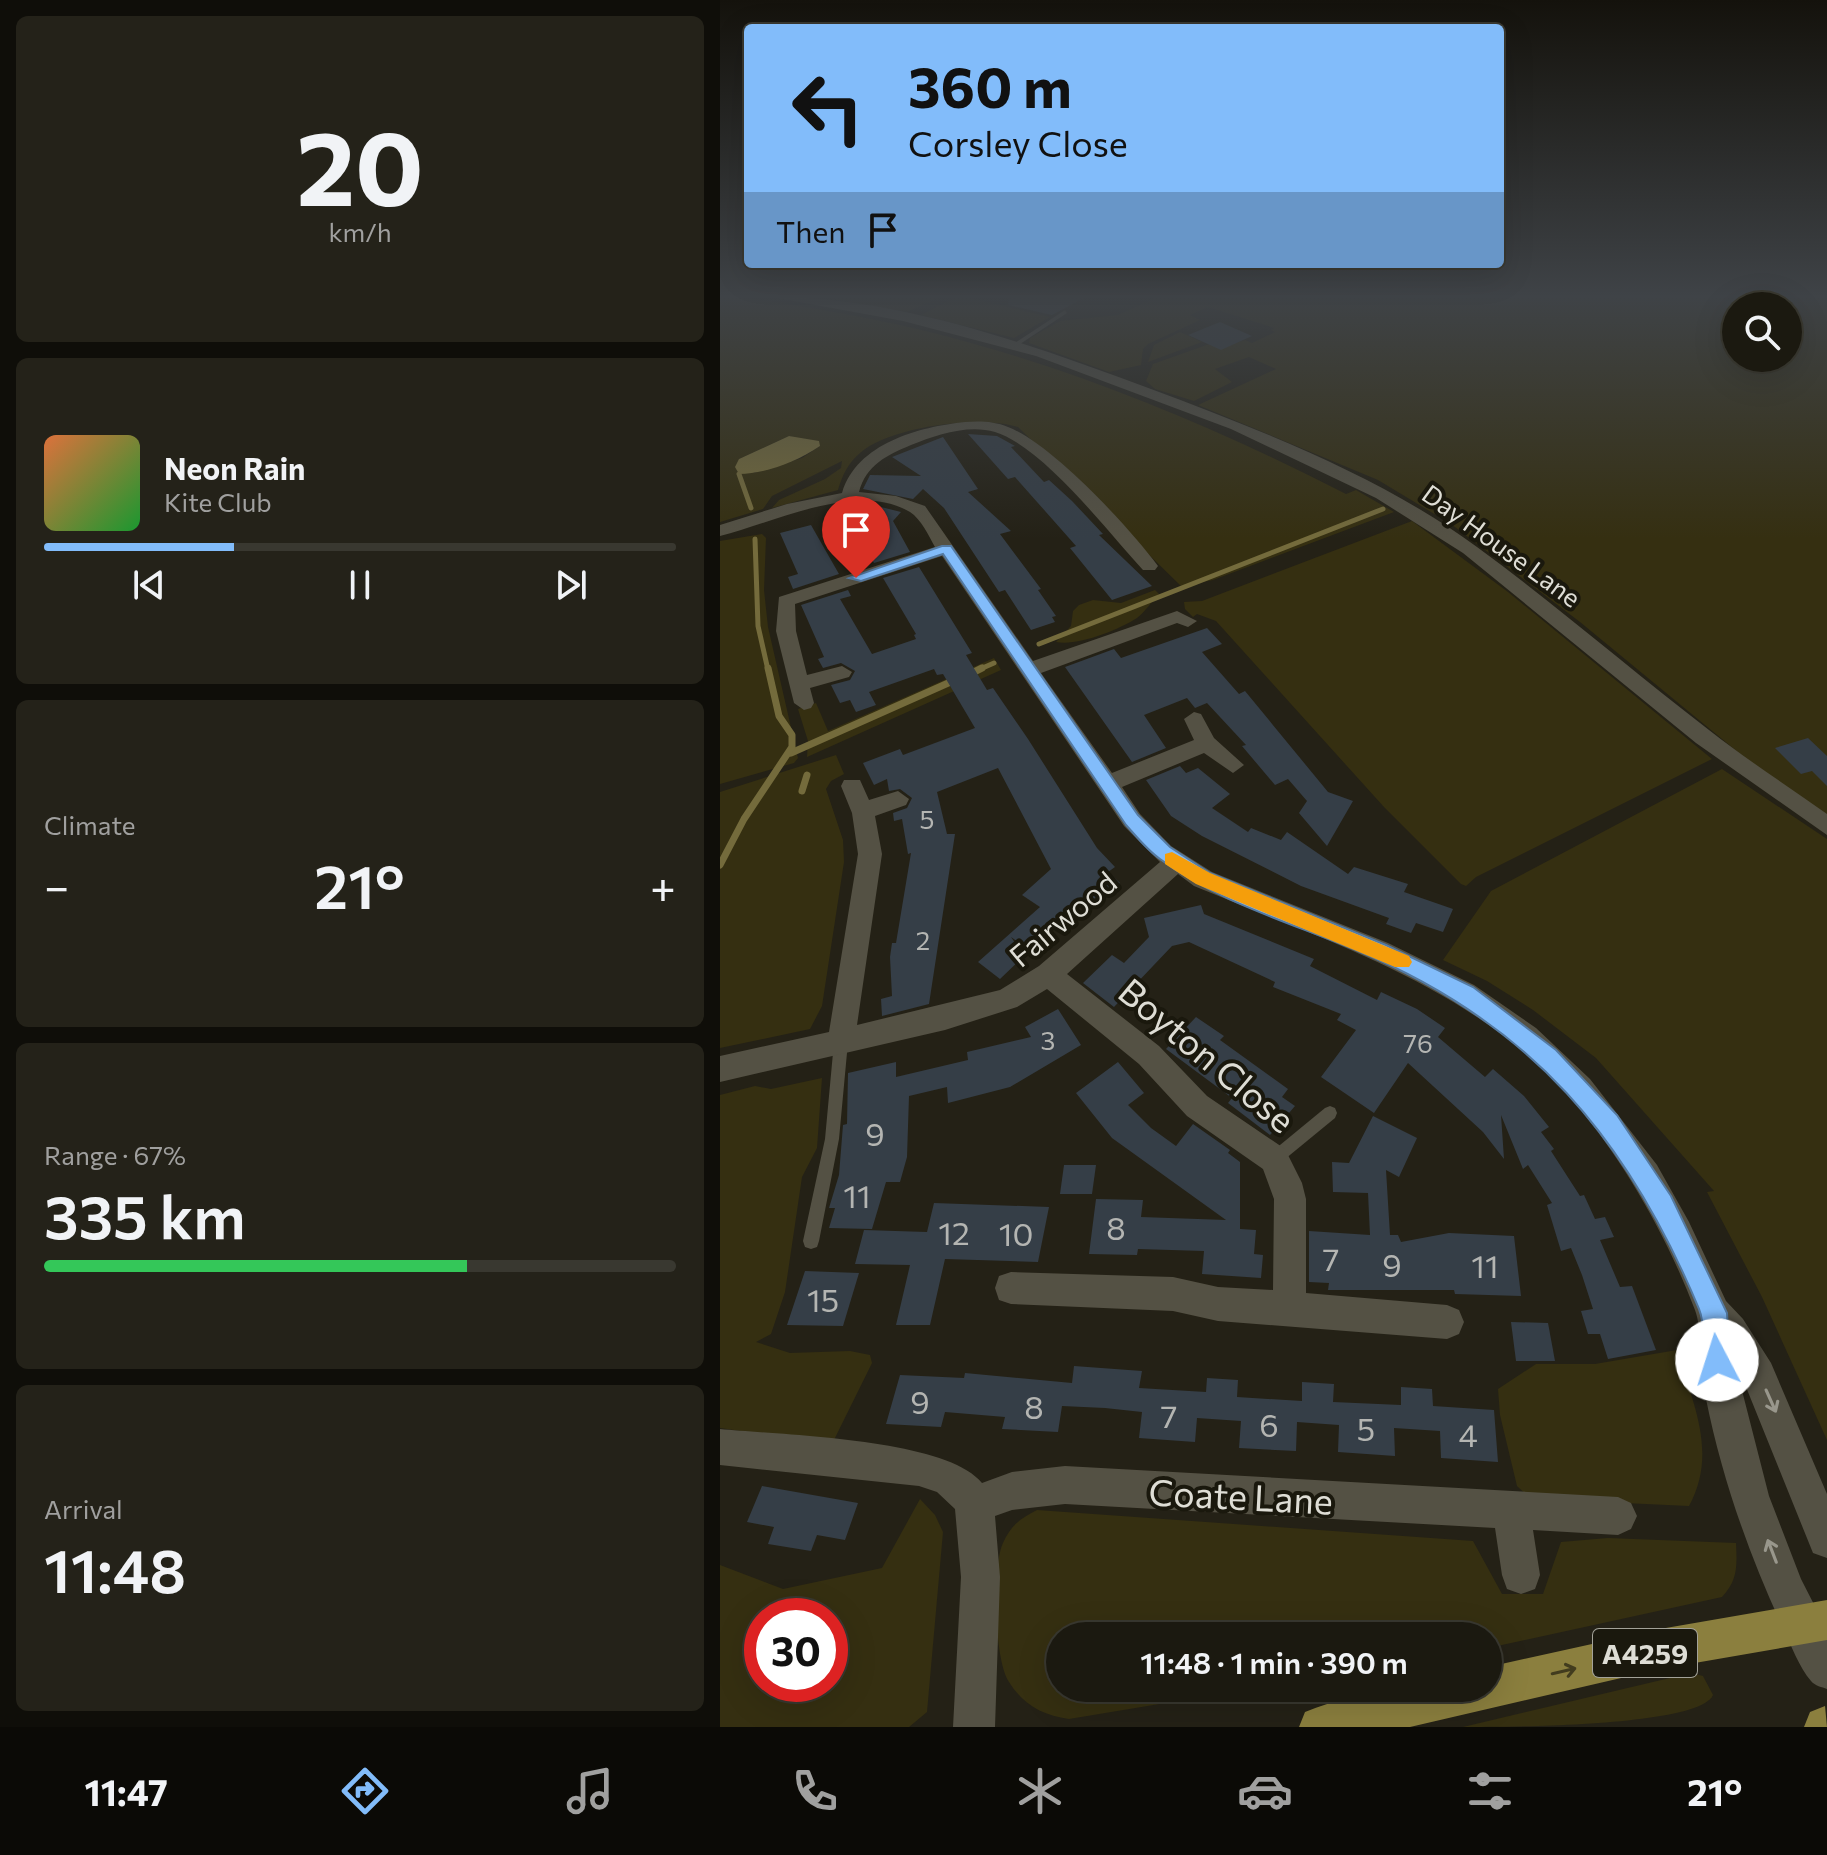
<!DOCTYPE html>
<meta charset="utf-8">
<style>
body{margin:0;font-family:Commissioner,sans-serif;background:#242219;color:#f1f3f6;height:100vh;display:flex;flex-direction:column;font-size:30px;white-space:nowrap}
*{box-sizing:border-box;margin:0}
p{font-size:26px;color:#a0a09f}
.icon{flex:none;width:44px;height:44px;fill:none;stroke:currentColor;stroke-width:2;stroke-linecap:round;stroke-linejoin:round}
.map{position:relative;flex:1;overflow:hidden}
.sheet{display:flex;flex-direction:column;gap:16px;padding:16px;background:#0f0e09;width:720px}
.sheet>*{flex:none}
.top-card{position:absolute;left:24px;top:24px;width:760px;height:244px;border-radius:8px;box-shadow:0 8px 32px #0002,0 0 0 2px #393830;background:#82bcfa;color:#111;overflow:hidden}
.tools{position:absolute;left:1002px;top:292px;display:grid;gap:16px}
.tools a{display:grid;place-items:center;width:80px;height:80px;border-radius:50%;background:#1b1910;box-shadow:0 8px 32px #0002,0 0 0 2px #393830;font-size:40px}
.speed{position:absolute;left:24px;top:1598px;display:flex;gap:16px;font-size:40px;font-weight:700;text-align:center}
.speed>*{display:grid;place-content:center;width:104px;height:104px;border-radius:50%;background:#1b1910;box-shadow:0 8px 32px #0002,0 0 0 2px #393830;line-height:1}
.speed .limit{border:12px solid #d22;background:#fff;color:#111}
.pin{position:absolute;display:grid;place-items:center;width:68px;height:68px;color:#fff;margin:-82px -34px;border-radius:50% 50% 50% 0;rotate:-45deg;box-shadow:0 0 8px #0007}
.pin .icon{rotate:45deg}
.me{position:absolute;width:88px;margin:-44px;rotate:355deg;stroke-linejoin:round;filter:drop-shadow(0 0 6px #0008)}
.turn{display:flex;align-items:center;gap:28px;height:168px;padding:0 32px;font-size:36px}
.turn .icon{width:104px;height:104px;stroke-width:2.5}
.turn b{display:block;font-size:56px;line-height:68px}
.then{display:flex;align-items:center;height:76px;padding:0 32px;background:#0003;gap:16px;font-size:30px}
.big{font-size:60px;font-weight:600;line-height:1.1}
.sheet .widget{flex:1;display:flex;flex-direction:column;justify-content:center;gap:12px;min-width:0;padding:0 28px;border-radius:12px;background:#242219}
.sheet .dial{align-items:center;gap:0}
.dial b{font-size:104px;line-height:1}
.song{display:flex;align-items:center;gap:24px}
.cover{width:96px;height:96px;border-radius:12px;background:linear-gradient(135deg,hsl(20 70% 55%),hsl(130 70% 35%))}
.played{height:8px;border-radius:4px;background:linear-gradient(90deg,#82bcfa 30%,#393830 30%)}
.keys{display:flex;justify-content:space-around;direction:ltr}
.heat{display:flex;justify-content:space-between;align-items:center;font-size:44px;direction:ltr}
.charge{height:12px;border-radius:6px;background:linear-gradient(90deg,#34c759 67%,#393830 0)}
.trip{position:absolute;left:326px;top:1622px;width:456px;height:80px;border-radius:40px;background:#1b1910;box-shadow:0 8px 32px #0002,0 0 0 2px #393830;font-weight:600;line-height:80px;text-align:center}
.dock{display:flex;height:128px;justify-content:space-around;align-items:center;background:#0b0a06;color:#a0a09f}
.dock .icon{width:56px;height:56px}
.dock .current{color:#82bcfa}
.dock b{font-size:36px;color:#f1f3f6}
main{display:flex;flex:1;min-height:0}
.map>svg:first-child{display:block}
.green{fill:#352f11;fill-rule:evenodd}
.water{fill:#746b3c}
.lines{fill:none;stroke-linecap:round;stroke-linejoin:round}
.stream-far1{stroke:#746b3c;stroke-width:5}
.stream{stroke:#746b3c;stroke-width:7}
.building{fill:#353e47}
.lane{fill:#545144;fill-rule:evenodd}
.street{fill:#545144;fill-rule:evenodd}
.primary{fill:#8b7f3e;fill-rule:evenodd}
.oneway{stroke:#99978c}
.oneway2{stroke:#423c1e}
.route{fill:#82bcfa;stroke:#547aa2;stroke-width:2}
.slow{fill:#f59e0b}
.labels{text-anchor:middle;dominant-baseline:central;stroke-width:8;stroke-linejoin:round;paint-order:stroke}
.far-street-label{font-size:26px;fill:#deddd5;stroke:#1a180d}
.number-label{font-size:26px;fill:#b4b5b2}
.shield{fill:#1a180d;stroke:#a3a299;stroke-width:2}
.shield-label{font-size:28px;font-weight:bold;fill:#deddd5}
.street-label{font-size:30px;fill:#deddd5;stroke:#1a180d}
.near-number-label{font-size:32px;fill:#b4b5b2}
.near-street-label{font-size:36px;fill:#deddd5;stroke:#1a180d}
</style>
<main>
<section class="sheet">
<div class="widget dial"><b>20</b><p>km/h</p></div>
<div class="widget">
<div class="song"><i class="cover"></i><div><b>Neon Rain</b><p>Kite Club</p></div></div>
<div class="played"></div>
<div class="keys"><svg class="icon" aria-label="previous" viewBox="0 0 24 24"><path d="M18 5L8 12l10 7zM5 5v14"/></svg><svg class="icon" aria-label="pause" viewBox="0 0 24 24"><path d="M8 5v14M16 5v14"/></svg><svg class="icon" aria-label="next" viewBox="0 0 24 24"><path d="M6 5l10 7-10 7zM19 5v14"/></svg></div>
</div>
<div class="widget"><p>Climate</p>
<div class="heat"><a>−</a><b class="big">21°</b><a>+</a></div>
</div>
<div class="widget"><p>Range · 67%</p><b class="big">335 km</b><div class="charge"></div></div>
<div class="widget"><p>Arrival</p><b class="big">11:48</b></div>
</section>
<div class="map">
<svg width="1107" height="1727" viewBox="0 0 1107 1727">
<rect width="100%" height="100%" fill="#242116"/>
<!-- green -->
<g class="green">
<path d="M0 297C36 297 72 305 108 311 289 341 464 411 626 494L636 490 674 512 493 580 461 586 298 427C261 415 170 426 140 453 128 463 122 476 118 490L52 508 59 500 105 479 121 468 122 461 52 496 43 509 0 522ZM69 436 100 446 82 458 34 473 19 459Z"/>
<polygon points="103,297 220,297 187,312"/>
<polygon points="236,297 246,297 330,317 294,338 201,315"/>
<path d="M437 297H1107V819L1070 795 860 622 731 524 658 480 478 405 556 369 529 357 495 369 512 382 474 401 435 389 426 381 433 364 495 342 503 347 525 340 532 343 555 332 551 330 554 328 488 307 470 315 480 320 428 344 423 349 421 365 389 372 309 343 310 338 340 321 398 315ZM1016 306H1068V358H1016Z"/>
<polygon points="460,332 482,342 428,362 434,345"/>
<polygon points="692,521 788,592 992,759 756,877 746,886 741,884 664,807 496,621 477,614 473,617 465,609 464,602 482,601"/>
<polygon points="42,534 46,538 44,590 48,627 78,758 74,763 0,784 0,541"/>
<path d="M435 590 439 594C432 601 425 612 417 618 398 630 359 646 336 642L351 626 353 611 359 605 373 600 401 603Z"/>
<polygon points="274,658 281,670 87,757 88,741 78,709 96,703 108,731"/>
<polygon points="116,755 124,774 111,781 106,789 123,840 124,862 102,1006 90,1029 0,1048 0,792"/>
<polygon points="1002,769 1107,839 1107,1440 1042,1297 987,1192 994,1191 876,1058 813,1010 767,981 723,960 771,891"/>
<polygon points="102,1078 97,1148 82,1177 65,1292 51,1334 36,1342 70,1353 130,1351 150,1355 152,1363 112,1444 0,1428 0,1095 35,1086 51,1089"/>
<path d="M957 1350C973 1404 998 1453 969 1506L904 1503 818 1506 797 1486 780 1415 778 1389 816 1364H875Z"/>
<path d="M200 1499 215 1515 223 1532 207 1712 189 1727H0V1565L63 1589 162 1568ZM42 1616H110V1684H42Z"/>
<path d="M317 1510 753 1541 782 1594H823L841 1542 888 1538 1016 1543C1017 1566 1018 1580 1002 1597L768 1648V1636H340V1688H536L349 1719C323 1715 304 1706 289 1682 274 1660 272 1566 283 1543 291 1525 301 1518 317 1510Z"/>
<path d="M971 1673 983 1676 993 1695C979 1727 784 1727 743 1727Z"/>
</g>
<!-- water -->
<path class="water" d="M69 436 99 441 100 446C76 462 48 473 19 474L15 467 19 459Z"/>
<g class="lines">
<!-- stream-far1 -->
<g class="stream-far1">
<polyline points="19,474 31,508"/>
<polyline points="35,539 38,626 48,670"/>
<polyline points="319,644 663,509"/>
<polyline points="258,670 274,663"/>
</g>
<!-- stream -->
<g class="stream">
<polyline points="250,674 262,668"/>
<polyline points="71,753 235,680"/>
<polyline points="82,791 87,775"/>
<polyline points="0,865 24,819 72,747 72,735 59,716 48,668"/>
</g>
</g>
<!-- building -->
<g class="building">
<polygon points="289,297 366,297 332,315 288,305"/>
<polygon points="500,322 532,336 501,350 468,335"/>
<polygon points="248,434 277,436 295,446 291,447 324,482 329,480 352,501 383,534 379,535 432,586 392,600 350,548 356,546 295,477 288,479"/>
<polygon points="223,437 258,489 248,492 291,531 280,534 321,589 318,590 336,616 332,617 335,622 311,630 285,590 279,592 224,508 203,489 193,499 143,489 150,475 201,476 172,457"/>
<polygon points="145,503 181,512 173,521 190,552 154,563 122,511 126,505"/>
<polygon points="91,525 119,574 73,589 68,577 78,574 60,533"/>
<polygon points="199,567 252,653 246,655 267,690 273,688 308,739 377,848 395,867 388,872 400,883 367,903 364,900 328,934 335,939 317,956 291,937 304,956 280,979 258,962 320,907 302,895 331,869 278,768 217,792 227,834 235,834 209,1004 162,1016 161,999 172,996 170,957 172,943 176,943 191,853 188,854 182,819 174,821 173,813 187,808 192,798 180,789 169,791 167,779 154,785 143,763 180,749 183,755 255,728 223,674 217,675 214,669 149,692 156,705 136,712 130,700 120,703 111,685 130,680 135,671 121,663 103,668 98,659 104,657 81,605 128,590 131,596 120,599 152,654 196,639 194,635 196,634 163,578"/>
<polygon points="487,628 502,644 482,652 519,694 525,691 608,792 633,801 607,846 579,813 587,801 568,779 555,785 522,746 526,745 487,703 475,708 467,698 424,715 446,748 412,762 345,667 394,649 401,658"/>
<polygon points="1088,738 1107,756 1107,786 1092,771 1081,774 1055,748"/>
<polygon points="460,766 466,773 478,768 510,794 492,808 528,832 531,828 561,840 567,832 628,874 634,867 688,884 684,892 733,909 723,932 696,923 691,933 666,924 669,918 581,886 482,836 451,816 426,780"/>
<polygon points="481,905 484,914 594,959 590,966 657,1000 661,992 697,1009 725,1028 718,1037 765,1077 773,1069 804,1096 829,1127 821,1132 834,1149 831,1151 860,1196 864,1195 875,1219 885,1217 894,1237 880,1240 900,1287 912,1286 936,1350 888,1359 880,1334 868,1334 861,1311 873,1309 862,1275 851,1248 841,1251 827,1205 832,1203 808,1165 803,1169 781,1115 784,1159 763,1132 688,1063 654,1113 601,1077 636,1030 617,1020 621,1014 553,987 555,982 469,942 452,946 394,1007 363,983 392,955 404,963 429,937 424,918"/>
<polygon points="338,1009 361,1045 290,1087 228,1103 227,1087 189,1096 187,1157 180,1182 166,1182 152,1229 109,1228 115,1208 109,1208 119,1175 123,1125 127,1124 128,1073 176,1062 176,1077 248,1060 247,1052 311,1037 305,1027"/>
<polygon points="476,1017 504,1036 500,1040 568,1089 562,1097 575,1106 550,1135 508,1103 512,1098 446,1049"/>
<polygon points="398,1062 424,1093 408,1105 431,1128 456,1146 473,1124 510,1150 508,1153 520,1162 520,1229 536,1230 534,1254 543,1255 541,1278 482,1274 484,1251 418,1249 417,1255 369,1254 376,1199 423,1200 421,1217 506,1220 392,1138 356,1093"/>
<polygon points="653,1116 697,1138 679,1177 666,1170 670,1235 678,1235 681,1242 729,1233 794,1236 801,1296 735,1294 734,1290 608,1290 609,1283 589,1282 589,1231 650,1235 648,1193 613,1192 612,1162 629,1163"/>
<polygon points="344,1165 376,1165 372,1194 340,1194"/>
<polygon points="214,1203 329,1207 318,1262 225,1259 210,1325 176,1325 190,1265 135,1264 144,1230 207,1232"/>
<polygon points="85,1271 139,1273 123,1326 67,1325"/>
<polygon points="791,1322 828,1323 835,1361 796,1361"/>
<polygon points="354,1366 422,1371 419,1388 486,1392 487,1378 518,1380 517,1397 582,1401 582,1382 614,1384 613,1402 681,1405 681,1387 712,1389 713,1406 774,1410 778,1462 721,1458 720,1431 674,1428 675,1456 618,1452 619,1425 577,1422 576,1451 519,1448 521,1421 477,1418 475,1442 419,1438 422,1412 385,1408 342,1406 338,1432 282,1429 285,1417 225,1412 221,1427 166,1424 180,1375 244,1378 245,1373 352,1383"/>
<polygon points="42,1486 138,1503 125,1540 97,1535 91,1551 48,1544 54,1527 27,1522"/>
</g>
<g class="lines">
<!-- lane -->
<g class="lane">
<polygon points="345,310 347,313 297,346 292,345"/>
<polygon points="121,1036 126,1038 128,1042 119,1139 99,1241 97,1247 91,1249 85,1247 83,1241 105,1139 114,1042 116,1038"/>
<polygon points="610,1106 615,1108 617,1113 615,1118 559,1164 554,1166 549,1164 546,1159 549,1154 605,1108"/>
</g>
<!-- street -->
<g class="street">
<path d="M52 297C181 297 312 345 431 389 543 431 660 476 757 547 836 605 911 670 989 730 1027 760 1068 786 1107 814V835L976 743 743 553 656 498 511 429 316 356 183 321Z"/>
<path d="M245 422C259 421 274 421 288 427 332 444 409 527 438 566L435 570H423C388 532 323 447 275 432 248 424 216 435 191 445 167 455 146 465 139 492L176 496 205 506 313 661 457 611 477 621 468 627 457 623 321 673 392 773 474 740 464 719 474 712 481 714 494 738 524 765 513 773 484 753 402 787 420 814 451 846 492 872 668 943 754 985 816 1028 870 1079 937 1165 969 1222 1006 1301 1023 1319 1051 1363 1107 1494V1558L1093 1553 1026 1387 1017 1371 1049 1496 1081 1579 1107 1630V1689C1102 1687 1095 1686 1091 1681 1079 1667 1071 1645 1063 1628 1029 1555 1002 1478 986 1399 982 1376 982 1328 975 1310 946 1234 903 1159 850 1097 752 986 607 941 474 886L458 874 347 974 439 1046 487 1096 565 1149 582 1183 586 1199V1293L727 1305 739 1310 744 1322 739 1334 727 1339 498 1321 453 1311 291 1304 279 1300 275 1288 279 1276 291 1272 453 1277 498 1287 553 1290 554 1199 543 1169 467 1116 419 1064 327 989 297 1007 225 1030 0 1082V1056L109 1032 138 854 132 813 121 786 124 780H140L149 800 178 791 189 799 186 805 155 816 162 854 137 1025 280 990 319 966 440 862 404 826 222 556 75 604 76 631 87 675 122 666 132 672 129 677 90 688 94 703 91 708 84 710 74 703 56 631 59 597 215 547C209 536 201 519 190 512 137 480 54 523 0 536V525L67 504 122 493C137 443 199 427 245 422Z"/>
<path d="M0 1429C60 1435 226 1438 262 1483L292 1472 345 1466 898 1497 911 1503 917 1516 911 1529 898 1535 813 1530 820 1575 815 1589 801 1594 787 1589 782 1575 775 1528 345 1504 292 1510 275 1516 280 1577 275 1727H233L241 1577 235 1509 217 1492 199 1486 0 1465Z"/>
</g>
<!-- primary -->
<g class="primary">
<path d="M1107 1600V1640L940 1669 690 1727H579L585 1712C644 1688 705 1688 768 1688V1667L940 1629Z"/>
<polygon points="1105,1706 1107,1727 1084,1727 1090,1712"/>
</g>
</g>
<!-- one-way arrows -->
<defs><path id="oneway-shaft" d="M-6 0H5M1.5-3L5.5 0L1.5 3" fill="none" stroke-width="1.6" stroke-linecap="round" stroke-linejoin="round" transform="scale(2)"/></defs>
<g class="oneway">
<use href="#oneway-shaft" transform="translate(1051 1401) rotate(66)"/>
<use href="#oneway-shaft" transform="translate(1052 1551) rotate(-111)"/>
</g>
<use class="oneway2" href="#oneway-shaft" transform="translate(844 1671) rotate(-13)"/>
<!-- sky -->
<linearGradient id="sky" x2="0" y2="1"><stop stop-color="#14120c"/><stop offset="0.55" stop-color="#3f4347"/><stop offset="1" stop-color="#3f4347" stop-opacity="0"/></linearGradient>
<rect width="1107" height="539" fill="url(#sky)"/>
<!-- route -->
<path class="route" d="M222 546H231L418 815 450 847 490 873 666 945 753 987 836 1050 897 1115 951 1196 1007 1313 1010 1360 1006 1369 997 1373 988 1369C980 1350 987 1328 979 1309 908 1139 811 1023 638 951 572 923 497 902 440 859 427 850 416 836 406 825L223 554 141 581 129 578Z"/>
<!-- slow -->
<polygon class="slow" points="452,852 490,873 689,956 692,962 689,967 675,967 476,884 445,864 445,854"/>
<g class="labels">
<!-- far-street labels -->
<g class="far-street-label">
<text transform="translate(782 545) rotate(36)">Day House Lane</text>
</g>
<!-- number labels -->
<g class="number-label">
<text x="207" y="818">5</text>
<text x="203" y="939">2</text>
<text x="328" y="1039">3</text>
<text x="698" y="1042">76</text>
</g>
<!-- shield labels -->
<rect class="shield" x="873" y="1629" width="104" height="48" rx="6"/>
<g class="shield-label">
<text x="925" y="1653">A4259</text>
</g>
<!-- street labels -->
<g class="street-label">
<text transform="translate(342 918) rotate(-40)">Fairwood</text>
</g>
<!-- near-number labels -->
<g class="near-number-label">
<text x="155" y="1133">9</text>
<text x="137" y="1195">11</text>
<text x="396" y="1227">8</text>
<text x="234" y="1232">12</text>
<text x="296" y="1233">10</text>
<text x="611" y="1258">7</text>
<text x="672" y="1264">9</text>
<text x="765" y="1265">11</text>
<text x="103" y="1299">15</text>
<text x="200" y="1401">9</text>
<text x="314" y="1406">8</text>
<text x="449" y="1415">7</text>
<text x="549" y="1424">6</text>
<text x="646" y="1428">5</text>
<text x="748" y="1434">4</text>
</g>
<!-- near-street labels -->
<g class="near-street-label">
<text transform="translate(488 1054) rotate(40)">Boyton Close</text>
<text transform="translate(521 1495) rotate(3)">Coate Lane</text>
</g>
</g>
</svg>
<div class="tools">
<a><svg class="icon" aria-label="search" viewBox="0 0 24 24"><circle cx="10" cy="10" r="6"/><path d="M15 15l6 6"/></svg></a>
</div>
<div class="speed"><div class="limit">30</div></div>
<div class="pin" style="left:136px;top:578px;background:#d93025"><svg class="icon" aria-label="arrive" viewBox="0 0 24 24"><path d="M6 21V4h12l-3 4 3 4H6"/></svg></div>
<svg class="me" style="left:997px;top:1360px" viewBox="-20 -20 40 40"><circle r="19" fill="#fff"/><path d="M0-13L10 11 0 6-10 11z" fill="#82bcfa"/></svg>
<div class="trip">11:48 · 1 min · 390 m</div>
<div class="top-card">
<div class="turn"><svg class="icon" aria-label="left" viewBox="0 0 24 24"><path d="M17 20v-9H6M10 6l-5 5 5 5"/></svg><div><b>360 m</b>Corsley Close</div></div>
<div class="then">Then<svg class="icon" aria-label="arrive" viewBox="0 0 24 24"><path d="M6 21V4h12l-3 4 3 4H6"/></svg></div>
</div>
</div>
</main>
<nav class="dock">
<b>11:47</b>
<svg class="icon current" aria-label="directions" viewBox="0 0 24 24"><path d="M12 3l9 9-9 9-9-9zM9 14v-3h6M13 9l2 2-2 2"/></svg>
<svg class="icon" aria-label="music" viewBox="0 0 24 24"><path d="M9 18V5l10-2v13"/><circle cx="6" cy="18" r="3"/><circle cx="16" cy="16" r="3"/></svg>
<svg class="icon" aria-label="phone" viewBox="0 0 24 24"><path d="M5 4h4l2 5-3 2q2 4 5 5l2-3 5 2v4C11 20 4 13 5 4z"/></svg>
<svg class="icon" aria-label="climate" viewBox="0 0 24 24"><path d="M12 3v18M4 7l16 10M4 17L20 7"/></svg>
<svg class="icon" aria-label="car" viewBox="0 0 24 24"><path d="M5 17H2v-5l4-1 3-4h7l3 4 3 1v5h-3M9 17h6M6 11h13"/><circle cx="7" cy="17" r="2"/><circle cx="17" cy="17" r="2"/></svg>
<svg class="icon" aria-label="filters" viewBox="0 0 24 24"><path d="M4 7h16M4 17h16"/><circle cx="9" cy="7" r="2"/><circle cx="15" cy="17" r="2"/></svg>
<b>21°</b>
</nav>
